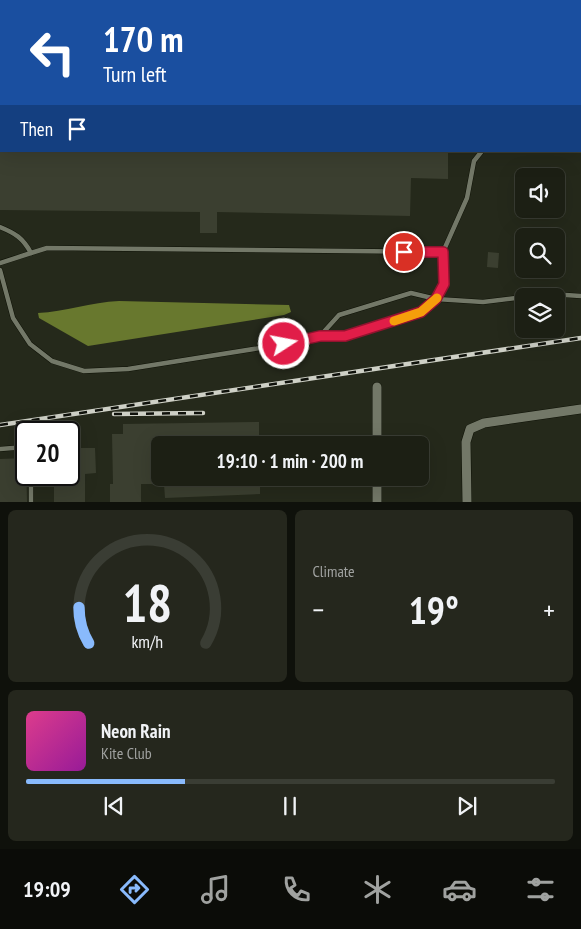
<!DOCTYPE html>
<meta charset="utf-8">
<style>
body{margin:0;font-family:"PT Sans Narrow",sans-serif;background:#25271d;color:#f1f3f6;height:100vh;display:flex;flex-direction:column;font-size:19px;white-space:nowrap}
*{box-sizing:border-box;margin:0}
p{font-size:16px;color:#a0a2a0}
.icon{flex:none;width:28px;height:28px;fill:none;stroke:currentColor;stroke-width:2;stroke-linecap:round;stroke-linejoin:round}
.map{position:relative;height:502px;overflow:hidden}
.sheet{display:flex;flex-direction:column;gap:8px;padding:8px;background:#0f110b;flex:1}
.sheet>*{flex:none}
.guide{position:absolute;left:0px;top:0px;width:581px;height:152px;box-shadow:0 5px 20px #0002,0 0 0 1px #3a3d34;background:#1a4fa0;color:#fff;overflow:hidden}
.tools{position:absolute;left:515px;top:168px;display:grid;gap:10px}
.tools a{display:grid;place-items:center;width:50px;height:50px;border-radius:8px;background:#1c1f14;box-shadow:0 5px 20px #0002,0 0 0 1px #3a3d34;font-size:25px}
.speed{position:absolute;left:15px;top:421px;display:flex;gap:10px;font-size:25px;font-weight:700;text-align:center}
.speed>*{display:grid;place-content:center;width:65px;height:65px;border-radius:50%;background:#1c1f14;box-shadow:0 5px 20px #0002,0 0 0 1px #3a3d34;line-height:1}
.speed .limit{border:2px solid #111;border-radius:8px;background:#fff;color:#111}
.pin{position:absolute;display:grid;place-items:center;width:42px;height:42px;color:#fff;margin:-21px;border:2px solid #fff;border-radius:50%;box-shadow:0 1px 5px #0007}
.me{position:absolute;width:55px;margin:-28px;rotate:79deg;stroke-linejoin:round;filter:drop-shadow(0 0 4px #0008)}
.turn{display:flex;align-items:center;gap:18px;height:105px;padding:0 20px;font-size:22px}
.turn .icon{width:65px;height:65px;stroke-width:2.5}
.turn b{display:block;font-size:35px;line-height:42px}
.then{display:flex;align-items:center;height:48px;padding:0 20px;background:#0003;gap:10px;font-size:19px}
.big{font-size:38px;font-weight:600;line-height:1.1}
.sheet .tile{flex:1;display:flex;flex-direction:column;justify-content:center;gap:8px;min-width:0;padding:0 18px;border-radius:8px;background:#25271d}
.sheet .dial{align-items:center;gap:0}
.dial svg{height:130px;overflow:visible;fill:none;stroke:#3a3d34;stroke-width:7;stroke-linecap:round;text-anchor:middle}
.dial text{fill:#f1f3f6;stroke:none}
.song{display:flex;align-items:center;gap:15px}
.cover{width:60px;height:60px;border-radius:8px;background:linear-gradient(135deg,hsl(330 70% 55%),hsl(300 70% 35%))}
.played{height:5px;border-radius:2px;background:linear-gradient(90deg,#89bafc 30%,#3a3d34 30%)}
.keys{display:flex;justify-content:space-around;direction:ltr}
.heat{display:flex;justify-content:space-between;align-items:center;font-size:28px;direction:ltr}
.sheet .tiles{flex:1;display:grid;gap:8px;grid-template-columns:1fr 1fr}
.tile:last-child{grid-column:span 2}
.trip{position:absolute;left:151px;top:436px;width:278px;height:50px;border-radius:8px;background:#1c1f14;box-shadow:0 5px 20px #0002,0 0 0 1px #3a3d34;font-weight:600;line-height:50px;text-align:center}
.menu{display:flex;height:80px;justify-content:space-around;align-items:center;background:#0b0c08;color:#a0a2a0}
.menu .icon{width:35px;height:35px}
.menu .selected{color:#89bafc}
.menu b{font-size:22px;color:#f1f3f6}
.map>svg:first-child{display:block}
.water{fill:#68782e}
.building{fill:#3b3f30}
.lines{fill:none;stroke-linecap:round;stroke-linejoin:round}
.lane-casing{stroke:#0e1106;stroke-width:5.5}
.street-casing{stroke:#0e1106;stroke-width:10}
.path{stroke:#63665a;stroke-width:1;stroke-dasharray:4 4;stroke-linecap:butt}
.lane{stroke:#737868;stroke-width:4.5}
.street{stroke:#737868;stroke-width:9}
.rail-casing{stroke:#ced0c6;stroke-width:4.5}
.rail{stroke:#0f110b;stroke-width:2.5;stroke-dasharray:8;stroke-linecap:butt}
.route-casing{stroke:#92132f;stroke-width:12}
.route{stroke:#e11d48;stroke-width:9}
.slow{stroke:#f59e0b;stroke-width:9}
</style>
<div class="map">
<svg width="581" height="502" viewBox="0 0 581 502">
<rect width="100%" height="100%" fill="#25291b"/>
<!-- water -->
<path class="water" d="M119 301 289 305 291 312 284 315 88 346 39 318 38 313C65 312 91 302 119 301Z"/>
<!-- building -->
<g class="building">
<polygon points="0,151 448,151 448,179 411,178 410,216 217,212 217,233 200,233 200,212 0,210"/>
<polygon points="488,252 499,253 498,268 487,267"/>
<polygon points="259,422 259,445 160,445 160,478 260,478 260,494 165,498 164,484 141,484 141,502 110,502 110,484 113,484 112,434 123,434 123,424"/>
<polygon points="69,448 95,448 96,473 85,474 85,502 54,502 54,475 69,475"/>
<polygon points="26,458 27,502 0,502 0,459"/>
</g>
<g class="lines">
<!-- lane casing -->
<g class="lane-casing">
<g id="lane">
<polyline points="493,0 495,1"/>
<polyline points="539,1 539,0"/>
<polyline points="580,106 581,107"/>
<polyline points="580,125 581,126"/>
<path d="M0 227C15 233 23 238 31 253L47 248 443 252"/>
<polyline points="0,263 31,253"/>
<polyline points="0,270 13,318 30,344 52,361 84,371 128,369 304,341 320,336 345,336 421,312 436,299 444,284 443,252 467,198 474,161 482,151"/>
<polyline points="531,296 550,294 581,296"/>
<polyline points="320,336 339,315 411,293 436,299 483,302 524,297"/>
<polyline points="0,449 26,447"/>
<polyline points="31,475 31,502"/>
</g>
</g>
<!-- street casing -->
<g class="street-casing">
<g id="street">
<polyline points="377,387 377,445"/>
<polyline points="377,478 377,502"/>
<polyline points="467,502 466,442 470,429 484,423 581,409"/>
</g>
</g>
<!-- path -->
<polyline class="path" points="72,1 72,0"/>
<!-- lane -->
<use href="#lane" class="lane"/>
<!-- street -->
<use href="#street" class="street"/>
<!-- rail casing -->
<g class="rail-casing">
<g id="rail">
<polyline points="408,0 429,1"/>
<polyline points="580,76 581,77"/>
<polyline points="114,414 203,413"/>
<polyline points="0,425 581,338"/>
</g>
</g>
<!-- rail -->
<use href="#rail" class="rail"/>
</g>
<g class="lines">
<!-- route casing -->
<g class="route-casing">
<polyline id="route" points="284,344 320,336 345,336 421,312 436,299 444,284 443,252 404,252"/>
</g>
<!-- route -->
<use href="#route" class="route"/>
<!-- slow -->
<polyline class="slow" points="394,321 421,312 437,298"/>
</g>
</svg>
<div class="tools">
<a><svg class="icon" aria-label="sound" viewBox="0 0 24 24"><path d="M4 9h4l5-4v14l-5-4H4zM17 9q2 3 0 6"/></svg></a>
<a><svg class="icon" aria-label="search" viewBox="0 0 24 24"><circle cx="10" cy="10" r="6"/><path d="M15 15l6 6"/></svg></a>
<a><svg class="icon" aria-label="layers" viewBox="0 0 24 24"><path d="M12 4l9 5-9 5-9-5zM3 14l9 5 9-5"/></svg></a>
</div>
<div class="speed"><div class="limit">20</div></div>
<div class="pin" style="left:404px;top:252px;background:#d93025"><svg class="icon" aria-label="arrive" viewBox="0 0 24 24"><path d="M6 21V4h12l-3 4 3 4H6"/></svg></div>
<svg class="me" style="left:284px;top:344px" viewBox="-20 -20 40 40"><circle r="17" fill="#e11d48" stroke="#fff" stroke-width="3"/><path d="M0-11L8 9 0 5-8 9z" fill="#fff"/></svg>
<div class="trip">19:10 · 1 min · 200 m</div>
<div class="guide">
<div class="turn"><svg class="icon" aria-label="left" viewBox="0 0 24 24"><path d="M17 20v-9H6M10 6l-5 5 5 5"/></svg><div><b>170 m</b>Turn left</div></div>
<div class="then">Then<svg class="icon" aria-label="arrive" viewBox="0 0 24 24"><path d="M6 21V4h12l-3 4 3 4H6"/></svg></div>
</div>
</div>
<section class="sheet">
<div class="tiles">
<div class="tile dial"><svg viewBox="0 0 100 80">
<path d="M14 69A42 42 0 1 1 86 69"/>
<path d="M14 69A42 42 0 0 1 8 47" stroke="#89bafc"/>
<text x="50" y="56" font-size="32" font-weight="700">18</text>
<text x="50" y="72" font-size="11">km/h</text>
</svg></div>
<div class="tile"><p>Climate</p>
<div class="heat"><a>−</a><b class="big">19°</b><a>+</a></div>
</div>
<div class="tile">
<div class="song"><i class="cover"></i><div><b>Neon Rain</b><p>Kite Club</p></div></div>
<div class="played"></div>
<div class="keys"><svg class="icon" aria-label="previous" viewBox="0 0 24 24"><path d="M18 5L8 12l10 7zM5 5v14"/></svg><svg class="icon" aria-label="pause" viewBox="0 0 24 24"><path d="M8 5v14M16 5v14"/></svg><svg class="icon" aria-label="next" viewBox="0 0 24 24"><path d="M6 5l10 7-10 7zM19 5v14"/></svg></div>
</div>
</div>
</section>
<nav class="menu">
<b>19:09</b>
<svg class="icon selected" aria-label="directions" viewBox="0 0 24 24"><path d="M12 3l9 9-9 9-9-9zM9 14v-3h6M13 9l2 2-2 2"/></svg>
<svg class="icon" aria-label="music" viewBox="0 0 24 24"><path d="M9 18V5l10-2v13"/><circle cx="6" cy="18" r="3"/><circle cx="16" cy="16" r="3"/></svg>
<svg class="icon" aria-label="phone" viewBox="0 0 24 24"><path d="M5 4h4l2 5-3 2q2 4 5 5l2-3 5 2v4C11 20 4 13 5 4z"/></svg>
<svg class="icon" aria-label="climate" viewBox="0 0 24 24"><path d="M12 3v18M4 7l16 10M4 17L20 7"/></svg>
<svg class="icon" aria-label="car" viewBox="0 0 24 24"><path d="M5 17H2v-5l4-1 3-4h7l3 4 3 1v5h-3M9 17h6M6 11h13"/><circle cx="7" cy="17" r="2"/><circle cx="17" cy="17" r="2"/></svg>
<svg class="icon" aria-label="filters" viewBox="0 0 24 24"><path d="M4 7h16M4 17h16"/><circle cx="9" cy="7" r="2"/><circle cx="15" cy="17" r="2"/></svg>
</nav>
